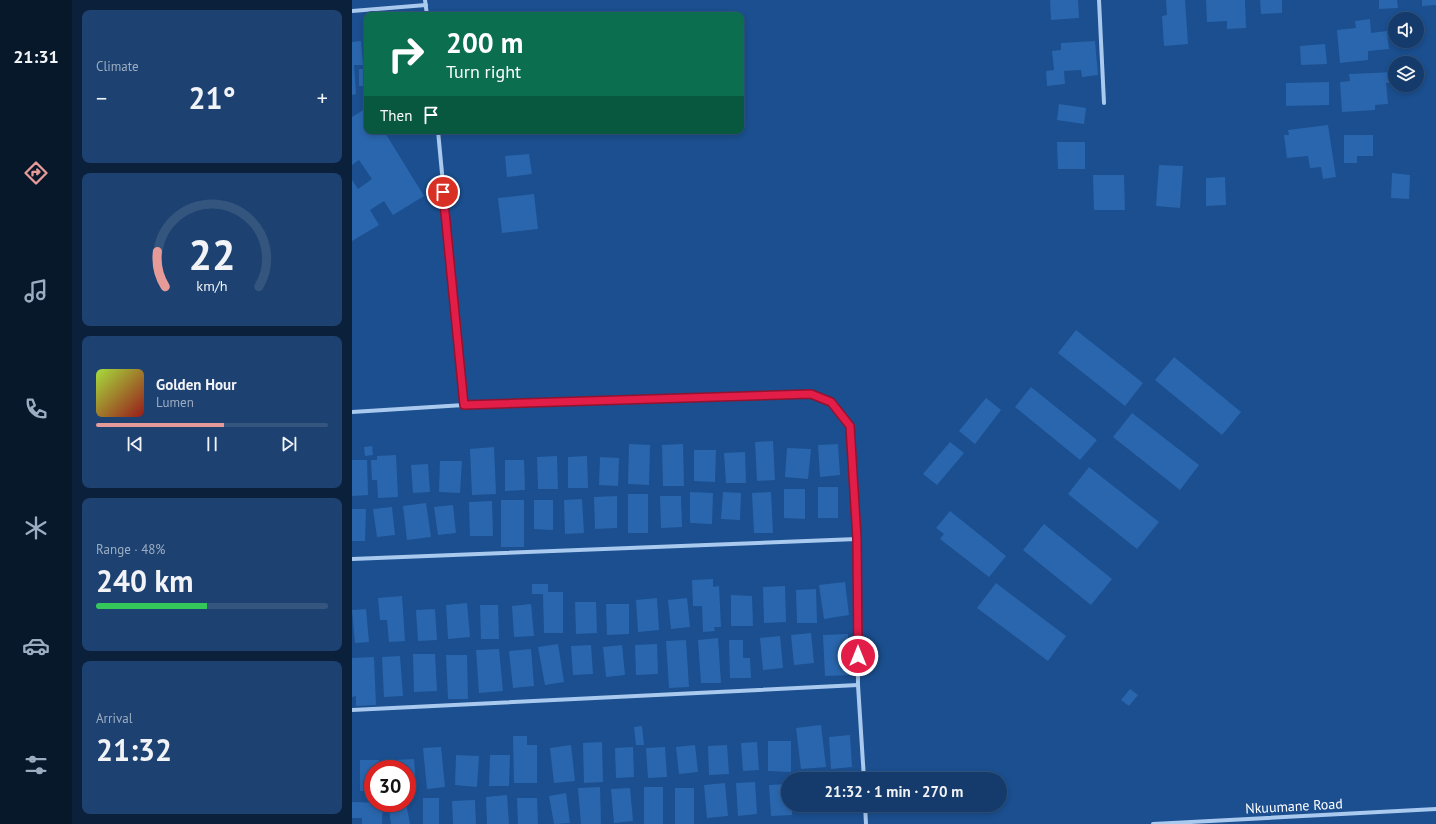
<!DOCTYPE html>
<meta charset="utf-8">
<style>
body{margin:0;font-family:"PT Sans",sans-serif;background:#1d4271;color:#f1f3f6;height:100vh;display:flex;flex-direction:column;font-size:15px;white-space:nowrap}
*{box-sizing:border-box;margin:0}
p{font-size:13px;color:#9dadc1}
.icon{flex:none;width:22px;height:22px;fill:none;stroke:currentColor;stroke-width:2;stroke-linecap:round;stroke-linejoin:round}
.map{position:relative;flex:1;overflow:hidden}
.details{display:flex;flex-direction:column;gap:10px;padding:10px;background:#0b203b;width:280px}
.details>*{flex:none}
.banner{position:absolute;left:12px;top:12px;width:380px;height:122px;border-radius:8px;box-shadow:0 2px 6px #0003,0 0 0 1px #33557e;background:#0b6e4f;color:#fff;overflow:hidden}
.tools{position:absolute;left:1036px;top:12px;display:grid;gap:8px}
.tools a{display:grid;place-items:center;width:36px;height:36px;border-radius:50%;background:#143b6b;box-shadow:0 2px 6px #0003,0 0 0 1px #33557e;font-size:20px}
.speed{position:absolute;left:12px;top:760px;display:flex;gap:8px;font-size:20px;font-weight:700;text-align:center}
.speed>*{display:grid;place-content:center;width:52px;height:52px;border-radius:50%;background:#143b6b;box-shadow:0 2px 6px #0003,0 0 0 1px #33557e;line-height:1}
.speed .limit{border:6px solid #d22;background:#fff;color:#111}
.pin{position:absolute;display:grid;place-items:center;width:34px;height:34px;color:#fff;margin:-17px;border:2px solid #fff;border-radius:50%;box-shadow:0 1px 4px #0007}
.me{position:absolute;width:44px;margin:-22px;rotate:0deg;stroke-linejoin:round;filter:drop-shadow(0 0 3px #0008)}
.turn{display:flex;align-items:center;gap:14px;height:84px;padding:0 16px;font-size:18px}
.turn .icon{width:52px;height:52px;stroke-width:2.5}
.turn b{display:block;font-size:28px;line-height:34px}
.then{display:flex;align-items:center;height:38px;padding:0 16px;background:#0003;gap:8px;font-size:15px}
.big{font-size:30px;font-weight:800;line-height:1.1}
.details .widget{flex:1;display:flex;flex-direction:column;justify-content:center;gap:6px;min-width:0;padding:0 14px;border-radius:8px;background:#1d4271}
.details .dial{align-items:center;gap:0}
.dial svg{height:104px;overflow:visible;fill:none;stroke:#33557e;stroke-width:7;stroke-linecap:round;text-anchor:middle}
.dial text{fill:#f1f3f6;stroke:none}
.song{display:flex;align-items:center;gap:12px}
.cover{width:48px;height:48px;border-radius:6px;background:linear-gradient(135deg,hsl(80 70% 55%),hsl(0 70% 35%))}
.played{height:4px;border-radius:2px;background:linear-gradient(90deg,#e69b98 55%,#33557e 55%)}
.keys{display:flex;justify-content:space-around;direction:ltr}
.heat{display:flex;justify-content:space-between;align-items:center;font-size:22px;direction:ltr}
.charge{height:6px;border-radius:3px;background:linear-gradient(90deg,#34c759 48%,#33557e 0)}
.trip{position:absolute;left:429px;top:772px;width:226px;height:40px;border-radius:20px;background:#143b6b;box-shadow:0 2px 6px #0003,0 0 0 1px #33557e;font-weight:800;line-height:40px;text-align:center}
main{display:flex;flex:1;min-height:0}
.tabs{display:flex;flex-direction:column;width:72px;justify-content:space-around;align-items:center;background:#08182b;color:#9dadc1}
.tabs .icon{width:28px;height:28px}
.tabs .selected{color:#e69b98}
.tabs b{font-size:18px;color:#f1f3f6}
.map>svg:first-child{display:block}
.building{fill:#2a66ad}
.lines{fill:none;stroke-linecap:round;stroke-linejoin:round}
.minor{stroke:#a9c9ee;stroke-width:4}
.route-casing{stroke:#92132f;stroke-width:10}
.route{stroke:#e11d48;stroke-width:7}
.labels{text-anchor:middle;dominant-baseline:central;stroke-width:4;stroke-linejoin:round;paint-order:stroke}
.street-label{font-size:14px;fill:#fff;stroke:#1b4f8f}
</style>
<main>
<nav class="tabs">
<b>21:31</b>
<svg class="icon selected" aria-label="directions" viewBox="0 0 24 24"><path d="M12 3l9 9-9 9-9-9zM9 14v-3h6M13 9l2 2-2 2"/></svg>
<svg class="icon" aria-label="music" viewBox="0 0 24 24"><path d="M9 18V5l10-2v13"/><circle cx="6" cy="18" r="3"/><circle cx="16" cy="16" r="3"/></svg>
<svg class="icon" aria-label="phone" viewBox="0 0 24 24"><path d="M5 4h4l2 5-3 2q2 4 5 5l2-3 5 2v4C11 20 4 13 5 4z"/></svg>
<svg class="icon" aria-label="climate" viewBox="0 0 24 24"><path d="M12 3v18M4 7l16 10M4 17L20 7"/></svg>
<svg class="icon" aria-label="car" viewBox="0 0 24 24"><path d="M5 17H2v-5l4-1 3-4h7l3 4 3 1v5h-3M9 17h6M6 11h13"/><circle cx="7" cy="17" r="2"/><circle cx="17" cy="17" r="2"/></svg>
<svg class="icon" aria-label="filters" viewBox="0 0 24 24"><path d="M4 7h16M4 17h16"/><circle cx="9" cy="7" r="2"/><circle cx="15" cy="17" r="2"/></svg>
</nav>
<section class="details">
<div class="widget"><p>Climate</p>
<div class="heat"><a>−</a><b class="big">21°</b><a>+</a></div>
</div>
<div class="widget dial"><svg viewBox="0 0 100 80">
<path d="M14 69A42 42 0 1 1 86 69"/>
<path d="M14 69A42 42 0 0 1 8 42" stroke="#e69b98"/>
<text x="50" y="56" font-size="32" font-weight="700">22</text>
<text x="50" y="72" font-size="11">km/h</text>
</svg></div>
<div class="widget">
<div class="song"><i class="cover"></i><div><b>Golden Hour</b><p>Lumen</p></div></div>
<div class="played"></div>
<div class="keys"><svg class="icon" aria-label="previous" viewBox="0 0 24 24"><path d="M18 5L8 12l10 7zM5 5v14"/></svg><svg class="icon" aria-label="pause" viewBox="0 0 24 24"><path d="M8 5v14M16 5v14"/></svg><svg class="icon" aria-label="next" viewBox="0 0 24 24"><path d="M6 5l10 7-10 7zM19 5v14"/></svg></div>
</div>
<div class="widget"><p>Range · 48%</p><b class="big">240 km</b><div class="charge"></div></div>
<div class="widget"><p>Arrival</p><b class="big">21:32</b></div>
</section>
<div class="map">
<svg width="1084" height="824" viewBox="0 0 1084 824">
<rect width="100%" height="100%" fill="#1b4f8f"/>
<!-- building -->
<g class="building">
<polygon points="698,0 726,0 727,18 699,20"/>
<polygon points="814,0 833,0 836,44 812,46 810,16 815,15"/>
<polygon points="854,0 893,0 894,28 875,29 875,21 855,22"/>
<polygon points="908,0 930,0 930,13 909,14"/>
<polygon points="1027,0 1045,0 1046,8 1027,9"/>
<polygon points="1070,0 1084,0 1084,5 1070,6"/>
<polygon points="1018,19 1019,33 1035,31 1037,49 1016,51 1016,60 988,63 985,30 1004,28 1003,21"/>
<polygon points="9,41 11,65 2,65 4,94 0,95 0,42"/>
<polygon points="743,41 746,75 730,77 729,70 712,71 713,84 695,86 694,71 702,70 700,51 709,50 709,43"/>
<polygon points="973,44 975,64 949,65 948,46"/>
<rect x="7" y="69" width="8" height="17"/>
<polygon points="1043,72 1043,83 1034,83 1036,104 1023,105 1023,110 990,112 988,82 998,81 997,74"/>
<polygon points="977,82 977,105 934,106 934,83"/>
<polygon points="707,104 734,108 732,124 705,120"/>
<polygon points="15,108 15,131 32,131 72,196 41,215 32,201 18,210 27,225 0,241 0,180 6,189 20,179 7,160 0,165 0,117"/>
<polygon points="976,125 984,177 971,179 969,167 958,168 956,156 935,158 932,135 937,135 936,130"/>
<rect x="131" y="131" width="42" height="2"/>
<polygon points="992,135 1021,135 1021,156 1005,156 1005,163 992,163"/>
<polygon points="705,142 733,142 733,169 706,169"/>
<polygon points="177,154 180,174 155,177 153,156"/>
<polygon points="807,165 831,166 828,208 804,206"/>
<polygon points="1040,173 1058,175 1057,199 1039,198"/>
<polygon points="741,175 772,175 773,210 742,210"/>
<polygon points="873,177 874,205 854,206 854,178"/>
<polygon points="182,194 186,229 150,233 146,198"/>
<polygon points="724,330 791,383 773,406 706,353"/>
<polygon points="822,357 889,412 870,435 803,380"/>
<polygon points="679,387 745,440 728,460 663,407"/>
<polygon points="634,398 649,410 623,444 607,431"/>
<polygon points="780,413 847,465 828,490 761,437"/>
<polygon points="421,441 423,480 405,481 403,442"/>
<polygon points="598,442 612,453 585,485 571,474"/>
<polygon points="277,444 298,445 297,485 276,484"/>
<polygon points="331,444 332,486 311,486 310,445"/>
<polygon points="486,444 488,475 468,477 466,445"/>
<polygon points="20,446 21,455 13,456 12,447"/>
<polygon points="142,447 144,494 120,495 118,449"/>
<polygon points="435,448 459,449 456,479 433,477"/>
<polygon points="342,450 364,450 363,482 342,481"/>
<polygon points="393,452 394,483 374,483 372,453"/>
<polygon points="44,455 46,497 26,498 25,480 20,480 19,460 25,460 25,456"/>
<polygon points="205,456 206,489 186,489 185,457"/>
<polygon points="235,456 236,488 216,488 216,457"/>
<polygon points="248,457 267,458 266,486 247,485"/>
<polygon points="0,460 15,460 16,495 0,496"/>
<polygon points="153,460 172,460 173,490 153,491"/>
<polygon points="88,461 110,461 108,493 87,492"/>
<polygon points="76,464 78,492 61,493 59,465"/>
<polygon points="737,467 807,522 785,549 716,494"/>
<rect x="466" y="487" width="20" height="31"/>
<polygon points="432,489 453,489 453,519 432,518"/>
<polygon points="338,492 361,493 360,524 338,523"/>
<polygon points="371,492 389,493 388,520 369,519"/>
<polygon points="419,492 421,533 402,533 400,493"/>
<rect x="276" y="494" width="20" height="39"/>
<polygon points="265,496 265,528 243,529 242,497"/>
<polygon points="308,496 329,496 330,527 309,528"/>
<polygon points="230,499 232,533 213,534 212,500"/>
<rect x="149" y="500" width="23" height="47"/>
<polygon points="182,500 201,500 201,530 182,529"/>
<polygon points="140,501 141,536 118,536 117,502"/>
<polygon points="74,503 79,537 55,540 51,506"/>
<polygon points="101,505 104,533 86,535 82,507"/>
<polygon points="40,507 43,535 25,537 21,509"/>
<polygon points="0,509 14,509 13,541 0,541"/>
<polygon points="598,511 654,556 637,577 588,539 592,534 584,528"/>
<polygon points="692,524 760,579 739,605 671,550"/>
<polygon points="361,579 361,587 367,586 369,627 362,627 363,631 351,632 350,606 341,606 340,580"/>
<polygon points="493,582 497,615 472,619 467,585"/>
<polygon points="644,583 714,636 696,661 625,608"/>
<polygon points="180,584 196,584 196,592 211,592 211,633 192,633 191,594 180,594"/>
<polygon points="433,586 434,622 412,623 411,587"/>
<polygon points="464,589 465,623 445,623 444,590"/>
<polygon points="379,595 400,596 401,626 379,626"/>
<polygon points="50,596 53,641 37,642 35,620 28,620 26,598"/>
<polygon points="305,598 307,630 286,632 284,600"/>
<polygon points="335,598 338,627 319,629 316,600"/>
<polygon points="223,602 244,602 245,633 224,634"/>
<polygon points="115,603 118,637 96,639 94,605"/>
<polygon points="179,604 182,636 162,637 160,606"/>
<polygon points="254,604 277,604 277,634 255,635"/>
<polygon points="128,605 146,605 147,639 129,639"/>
<polygon points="14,609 17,642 3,643 0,610"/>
<polygon points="83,609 85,640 66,641 64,610"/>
<polygon points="459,633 462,663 442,665 439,635"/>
<polygon points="496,634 498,675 473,676 471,635"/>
<polygon points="428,636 431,668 411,670 408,638"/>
<polygon points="366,638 369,683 349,683 346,640"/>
<polygon points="334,640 337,687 317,688 314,641"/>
<polygon points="377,640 391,640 391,658 398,658 399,678 378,678"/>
<polygon points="206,644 212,682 193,685 186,647"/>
<polygon points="305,644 306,674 284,675 283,645"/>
<polygon points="239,645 241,674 221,675 219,646"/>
<polygon points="270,645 273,675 254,677 251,647"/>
<polygon points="147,649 151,691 127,693 124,650"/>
<polygon points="179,649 182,686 161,688 157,651"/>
<polygon points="61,654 83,654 85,691 62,692"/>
<polygon points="94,655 115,655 116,699 96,699"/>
<polygon points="48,656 51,696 32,697 30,657"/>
<polygon points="22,657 24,705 4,706 4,696 0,697 0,658"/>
<polygon points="778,689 786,695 777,706 769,700"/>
<polygon points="469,725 474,767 449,769 444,728"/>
<polygon points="290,726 292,745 284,745 282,727"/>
<polygon points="498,735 500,767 479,769 477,737"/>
<polygon points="161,736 175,736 175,745 185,745 185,783 162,783"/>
<polygon points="416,741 439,741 439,772 416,771"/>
<polygon points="250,742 251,782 232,783 231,743"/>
<polygon points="405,742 407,770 391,771 389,743"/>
<polygon points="219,745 223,781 202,783 198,748"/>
<polygon points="343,745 346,772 327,774 324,747"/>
<polygon points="375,745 377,774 357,775 356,746"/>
<polygon points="89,747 93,787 75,789 71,748"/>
<polygon points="281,747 282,777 264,778 263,748"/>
<polygon points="313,747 315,777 296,778 294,748"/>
<polygon points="104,755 127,756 125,787 103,785"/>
<polygon points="138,755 158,755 157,786 137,786"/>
<polygon points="62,759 64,787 55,787 55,769 44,769 43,760"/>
<polygon points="8,760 27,760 27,769 21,769 21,791 8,791"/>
<polygon points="500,776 501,779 481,779 481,777"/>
<polygon points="403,782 405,814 386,816 384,783"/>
<polygon points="373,783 376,816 355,818 352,785"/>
<polygon points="436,784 436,805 440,805 440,815 419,816 417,785"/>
<polygon points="248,787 249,824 229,824 226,788"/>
<rect x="292" y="787" width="19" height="37"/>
<polygon points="278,788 281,821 262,823 259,789"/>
<rect x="323" y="788" width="19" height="36"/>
<polygon points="214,793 218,823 202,824 197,796"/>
<polygon points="155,795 157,824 135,824 134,797"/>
<rect x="71" y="798" width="16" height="26"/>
<polygon points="165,798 185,798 186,824 166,824"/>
<polygon points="123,800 124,824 101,824 100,801"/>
<polygon points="0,802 31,803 30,824 10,824 10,818 0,818"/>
<polygon points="36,803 54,803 58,824 39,824"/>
<polygon points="449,805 468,805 469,813 450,813"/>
<polygon points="483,805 502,805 503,811 483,812"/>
</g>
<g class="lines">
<!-- minor -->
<g class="minor">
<polyline points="73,0 75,15"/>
<polyline points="747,0 752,103"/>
<polyline points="0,11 74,5"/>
<polyline points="86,131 112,405"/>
<polyline points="0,412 112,405 459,394 479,402 498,426 505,539 506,685 512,779"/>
<polyline points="0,559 505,539"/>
<polyline points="0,710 506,685"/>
<polyline points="513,805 514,824"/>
<polyline points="801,824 1084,809"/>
</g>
</g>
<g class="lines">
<!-- route casing -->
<g class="route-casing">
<polyline id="route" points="91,192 112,405 459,394 479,402 498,426 505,539 506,656"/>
</g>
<!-- route -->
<use href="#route" class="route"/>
</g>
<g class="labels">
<!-- street labels -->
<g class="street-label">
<text transform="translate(942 806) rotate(-3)">Nkuumane Road</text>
</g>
</g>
</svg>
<div class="tools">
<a><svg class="icon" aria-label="sound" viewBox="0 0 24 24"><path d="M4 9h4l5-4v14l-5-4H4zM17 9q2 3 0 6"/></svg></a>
<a><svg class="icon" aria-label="layers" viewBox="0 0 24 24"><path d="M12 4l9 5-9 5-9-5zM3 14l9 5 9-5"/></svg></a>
</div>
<div class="speed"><div class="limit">30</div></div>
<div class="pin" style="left:91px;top:192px;background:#d93025"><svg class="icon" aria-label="arrive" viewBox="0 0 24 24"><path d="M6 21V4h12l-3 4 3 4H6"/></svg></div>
<svg class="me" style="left:506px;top:656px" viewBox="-20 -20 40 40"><circle r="17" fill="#e11d48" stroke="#fff" stroke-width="3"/><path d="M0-11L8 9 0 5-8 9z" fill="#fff"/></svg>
<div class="trip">21:32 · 1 min · 270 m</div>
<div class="banner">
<div class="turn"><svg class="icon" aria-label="right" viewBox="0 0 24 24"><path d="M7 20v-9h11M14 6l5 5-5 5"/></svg><div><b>200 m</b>Turn right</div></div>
<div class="then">Then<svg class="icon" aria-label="arrive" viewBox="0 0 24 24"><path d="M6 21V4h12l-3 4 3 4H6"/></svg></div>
</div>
</div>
</main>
